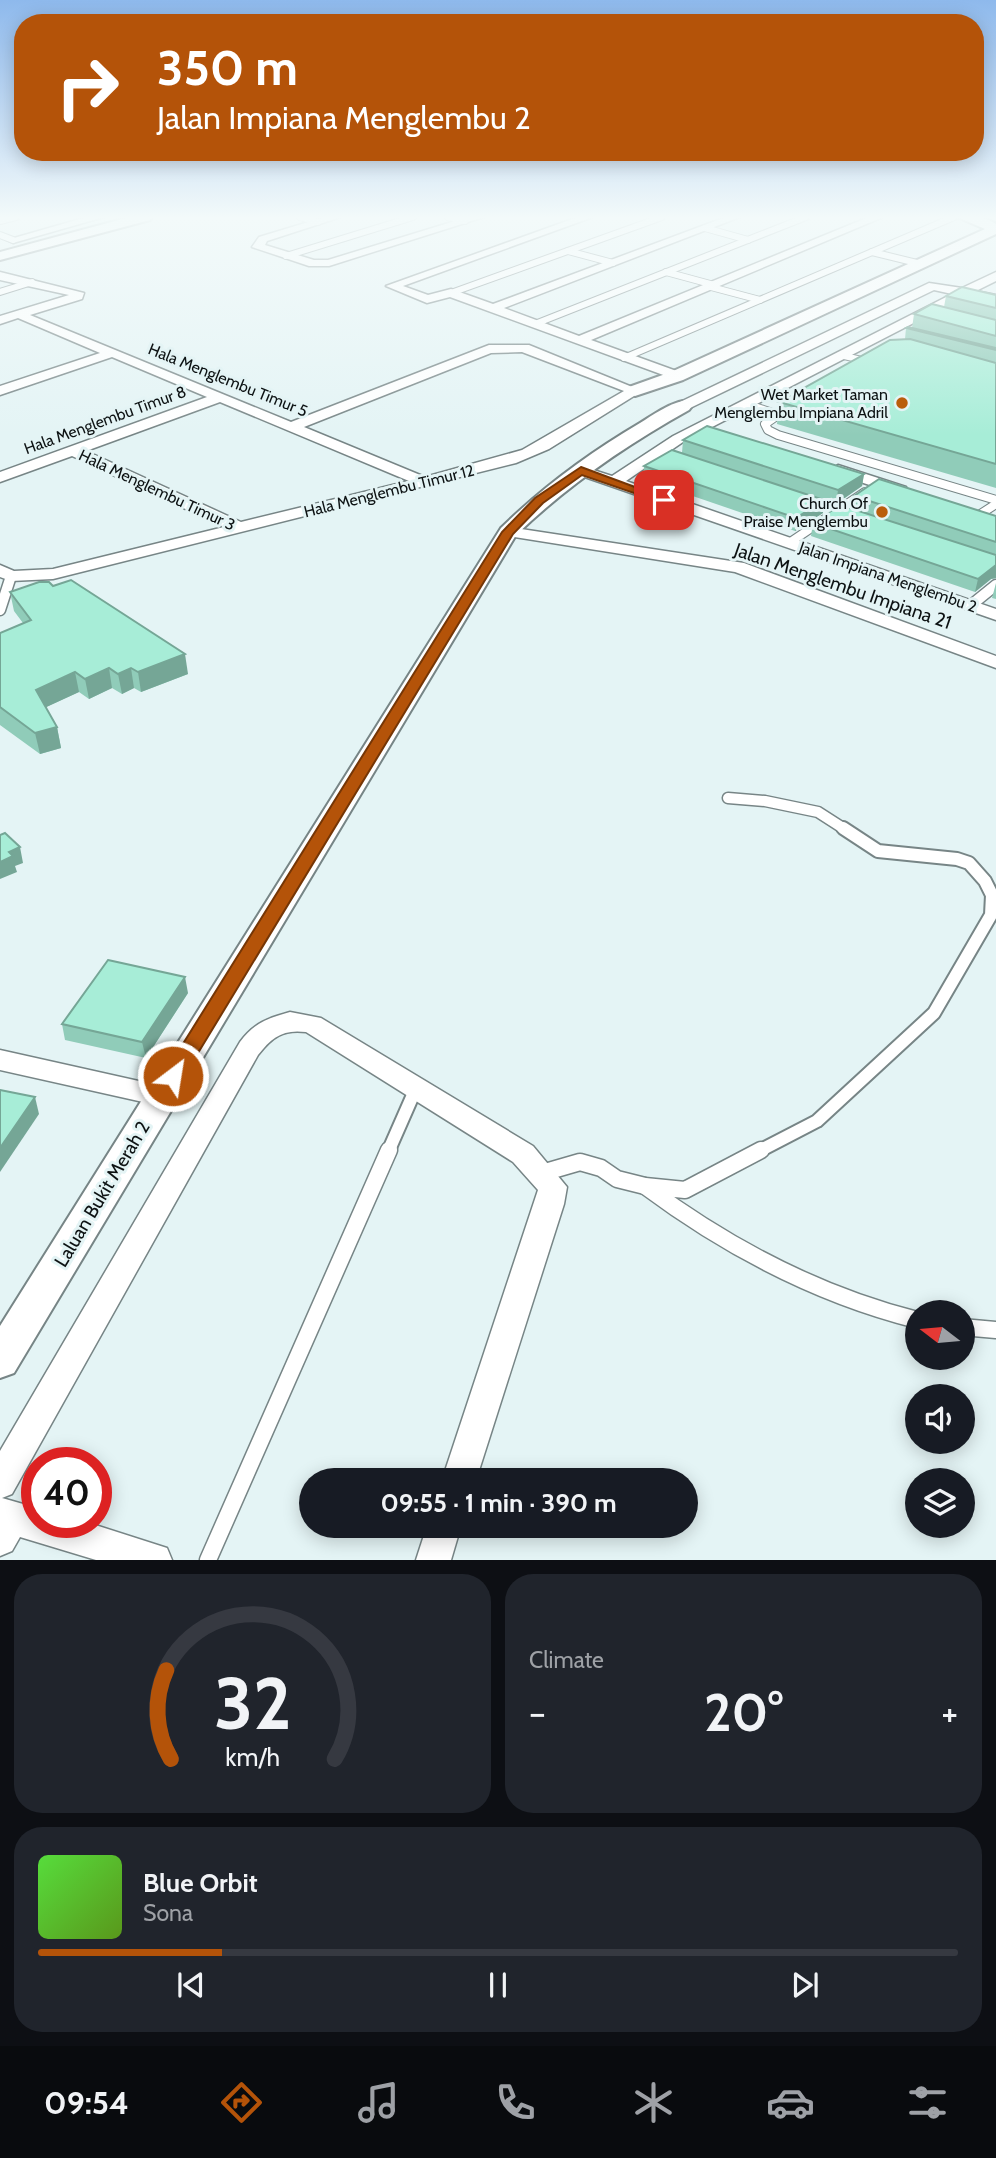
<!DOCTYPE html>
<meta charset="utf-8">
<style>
body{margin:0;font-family:Cabin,sans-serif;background:#20242c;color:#f1f3f6;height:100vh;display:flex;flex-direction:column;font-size:26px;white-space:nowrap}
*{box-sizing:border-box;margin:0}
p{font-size:23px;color:#9ea1a6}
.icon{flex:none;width:38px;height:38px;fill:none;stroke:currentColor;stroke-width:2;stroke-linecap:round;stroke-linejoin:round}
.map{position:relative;height:1560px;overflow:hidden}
.side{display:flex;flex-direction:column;gap:14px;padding:14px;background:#0d0f14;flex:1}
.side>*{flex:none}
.hud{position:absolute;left:14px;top:14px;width:970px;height:147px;border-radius:28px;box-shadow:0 4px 18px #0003;background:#b45309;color:#fff;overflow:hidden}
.needle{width:46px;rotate:286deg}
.buttons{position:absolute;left:905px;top:1300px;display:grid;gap:14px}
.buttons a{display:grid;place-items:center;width:70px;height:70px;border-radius:50%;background:#171b24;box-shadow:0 4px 18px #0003;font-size:35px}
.speed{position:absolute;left:21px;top:1447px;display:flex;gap:14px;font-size:35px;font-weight:700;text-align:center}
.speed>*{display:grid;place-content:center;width:91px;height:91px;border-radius:50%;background:#171b24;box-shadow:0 4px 18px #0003;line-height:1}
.speed .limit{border:10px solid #d22;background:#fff;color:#111}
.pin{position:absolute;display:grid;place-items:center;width:60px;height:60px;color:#fff;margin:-30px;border-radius:14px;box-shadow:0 4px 10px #0006}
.me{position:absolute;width:77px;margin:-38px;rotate:31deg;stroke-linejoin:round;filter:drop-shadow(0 0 5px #0008)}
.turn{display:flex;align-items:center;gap:24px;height:147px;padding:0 28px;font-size:32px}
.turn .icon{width:91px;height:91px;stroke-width:2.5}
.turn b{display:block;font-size:49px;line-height:60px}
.big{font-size:52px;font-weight:700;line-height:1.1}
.side .card{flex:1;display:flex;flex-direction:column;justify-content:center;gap:10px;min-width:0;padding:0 24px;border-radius:28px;background:#20242c}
.side .dial{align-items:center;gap:0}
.dial svg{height:182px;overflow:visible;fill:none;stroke:#363941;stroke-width:7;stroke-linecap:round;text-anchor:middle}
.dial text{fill:#f1f3f6;stroke:none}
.song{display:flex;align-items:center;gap:21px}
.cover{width:84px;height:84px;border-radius:10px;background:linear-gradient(135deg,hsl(110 70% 55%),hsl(90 70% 35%))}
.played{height:7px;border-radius:4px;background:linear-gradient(90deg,#b45309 20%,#363941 20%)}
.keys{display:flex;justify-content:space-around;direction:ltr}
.heat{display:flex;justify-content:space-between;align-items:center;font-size:38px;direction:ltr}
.side .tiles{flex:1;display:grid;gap:14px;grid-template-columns:1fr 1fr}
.card:last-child{grid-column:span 2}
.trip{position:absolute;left:299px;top:1468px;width:399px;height:70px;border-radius:35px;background:#171b24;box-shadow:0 4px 18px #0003;font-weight:700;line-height:70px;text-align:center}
.tab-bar{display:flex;height:112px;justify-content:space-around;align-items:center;background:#090b0e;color:#9ea1a6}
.tab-bar .icon{width:49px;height:49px}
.tab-bar .on{color:#b45309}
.tab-bar b{font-size:32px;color:#f1f3f6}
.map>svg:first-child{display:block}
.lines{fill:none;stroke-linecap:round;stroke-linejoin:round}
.service-far4-casing{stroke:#778586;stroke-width:8}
.service-far3-casing{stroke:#778586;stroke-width:10}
.service-far2-casing{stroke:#778586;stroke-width:13}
.service-far1-casing{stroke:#778586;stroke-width:16}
.service-casing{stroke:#778586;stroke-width:19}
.minor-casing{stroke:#778586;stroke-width:3}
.tertiary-casing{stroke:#778586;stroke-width:4}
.service-far4{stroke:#fff;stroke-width:6}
.service-far3{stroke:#fff;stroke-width:8}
.service-far2{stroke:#fff;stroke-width:10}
.service-far1{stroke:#fff;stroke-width:12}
.service{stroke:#fff;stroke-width:16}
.minor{fill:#fff;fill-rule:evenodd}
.tertiary{fill:#fff;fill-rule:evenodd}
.wall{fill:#90ccb9}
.shaded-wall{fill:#75a696}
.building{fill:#a7edd7;stroke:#75a696;stroke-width:2}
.route{fill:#b45309;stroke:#753606;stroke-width:2}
.poi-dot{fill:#ba5d0c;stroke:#e4f4f5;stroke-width:2.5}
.labels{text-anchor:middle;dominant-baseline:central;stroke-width:6;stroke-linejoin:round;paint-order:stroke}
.far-street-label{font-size:16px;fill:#0d1213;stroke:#e4f4f5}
.far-poi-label{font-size:16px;fill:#0d1213;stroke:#e4f4f5;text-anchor:end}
.street-label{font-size:19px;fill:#0d1213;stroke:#e4f4f5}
</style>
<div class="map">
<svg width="996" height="1560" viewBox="0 0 996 1560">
<rect width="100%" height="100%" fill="#e4f4f5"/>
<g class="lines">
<!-- service-far4 casing -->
<g class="service-far4-casing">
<g id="service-far4">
<polyline points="300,217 318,222"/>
<polyline points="448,217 465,221"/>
<polyline points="0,221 16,217"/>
<polyline points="705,228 748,240"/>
<polyline points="0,235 13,240"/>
<polyline points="568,251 613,263"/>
<polyline points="872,252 921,264"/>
<polyline points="286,256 413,217"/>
<polyline points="666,272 714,285"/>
<polyline points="711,287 760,300"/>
<polyline points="0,292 32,282"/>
<polyline points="451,293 662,217"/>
<polyline points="535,324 806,217"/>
<polyline points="840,355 870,362"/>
<polyline points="624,358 954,217"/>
</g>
</g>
<!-- service-far3 casing -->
<g class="service-far3-casing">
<g id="service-far3">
<polyline points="746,404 778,415 765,424 768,430 778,435 996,500"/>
<polyline points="812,501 846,513"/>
<polyline points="979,515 996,504"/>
<polyline points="789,543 865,492"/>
</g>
</g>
<!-- service-far2 casing -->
<g class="service-far2-casing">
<g id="service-far2">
<polyline points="970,606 996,585"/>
<polyline points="0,610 11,576"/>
<polyline points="728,798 765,801 818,812 846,830"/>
</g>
</g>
<!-- service-far1 casing -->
<g class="service-far1-casing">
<g id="service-far1">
<polyline points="388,1152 417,1086"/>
<polyline points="757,1152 817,1121 934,1013 991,915 992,895 985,881 969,863 957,859 878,851 843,828"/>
</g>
</g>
<!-- service casing -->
<g class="service-casing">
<g id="service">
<polyline points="542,1173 580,1162 601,1168 617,1179 645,1186 685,1190 761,1150"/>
<path d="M645 1186C727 1247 818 1295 917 1320"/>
<polyline points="962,1327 996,1330"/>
<polyline points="208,1560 389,1150"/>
</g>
</g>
<!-- minor casing -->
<g class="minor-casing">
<g id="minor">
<polygon points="87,217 104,217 13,243 7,240"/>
<polygon points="325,217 341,217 267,241 265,245 314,260 328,260 468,217 484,217 329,266 309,266 252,247 259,237"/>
<polygon points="578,217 593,217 403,286 428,295 451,289 493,304 726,217 740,217 504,308 579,336 869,217 883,217 591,340 682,373 684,376 677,380 450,297 427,303 386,286"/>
<path d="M0 272 84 293 82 299 30 315 291 422 489 345H529L642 391 549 449 516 463 53 579 11 581 0 577V565L14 571 53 569 224 527 72 456 0 482V472L207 397 112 357 0 395V386L100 353 18 318 0 324V316L69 295 0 280ZM522 352 624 391 522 450 425 477 304 427 491 353ZM220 402 409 481 241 522 86 451Z"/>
<polygon points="996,272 996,281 976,291 996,295 996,303 966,296 683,442 626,481 996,609 996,620 576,474 573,471 581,466 612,476 673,436 952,294 934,290 688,409 678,409 678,403 929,283 962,288"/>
<polygon points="838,465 906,487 908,490 900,495 833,473 830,470"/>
<polygon points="508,527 744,563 996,656 996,668 735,572 502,535 500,532 502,529"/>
<path d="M290 1012 321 1018 533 1146 567 1187 564 1204 476 1480H442L538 1190 513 1162 306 1032C283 1029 272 1037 258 1055L12 1494 2 1498 37 1508V1522H86L167 1548 172 1560H96L20 1537 12 1551 0 1556V1451L240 1042C254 1023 268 1018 290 1012Z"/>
<polygon points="0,1050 161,1086 170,1089 174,1096 170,1103 161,1106 0,1070"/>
<polygon points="427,1526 461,1526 451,1560 416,1560"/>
</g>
</g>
<!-- tertiary casing -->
<g class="tertiary-casing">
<g id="tertiary">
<polygon points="130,217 152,217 150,220 0,260 0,252"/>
<path d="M957 217C970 216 985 216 996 224V234L683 380 635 396 626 391 629 387 671 372 985 229Z"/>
<path d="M683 401 689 402 692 406 689 410C626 445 568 485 516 535L14 1373 0 1378V1326L501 528C543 487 589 453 640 423 653 415 668 404 683 401Z"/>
</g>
</g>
<!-- service-far4 -->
<use href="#service-far4" class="service-far4"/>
<!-- service-far3 -->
<use href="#service-far3" class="service-far3"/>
<!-- service-far2 -->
<use href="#service-far2" class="service-far2"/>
<!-- service-far1 -->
<use href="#service-far1" class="service-far1"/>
<!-- service -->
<use href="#service" class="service"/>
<!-- minor -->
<use href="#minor" class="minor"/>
<!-- tertiary -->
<use href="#tertiary" class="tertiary"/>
</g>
<!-- wall -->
<g class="wall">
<polygon points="996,295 996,488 777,424 779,402 905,339 906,328 912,328 914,314 944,307 946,296"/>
<polygon points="683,440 864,474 862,486 836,504 682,453"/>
<polygon points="644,466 823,513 795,531 643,479"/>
<polygon points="854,496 996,516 996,578 991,579 975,592 811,536 813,523 852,509"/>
<polygon points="996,583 996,599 992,598"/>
<polygon points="53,586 188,674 141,692 134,688 122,694 112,688 89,699 79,692 46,707 57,727 61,748 40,754 0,725 0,633 23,623 14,611 10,592"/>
<polygon points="188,993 146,1058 65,1040 62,1024"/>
</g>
<!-- shaded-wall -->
<g class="shaded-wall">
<polygon points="864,474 862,486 836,504 838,490"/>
<polygon points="824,500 823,513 795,531 796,518"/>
<polygon points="994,565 996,565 996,578 991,579 975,592 978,579"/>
<polygon points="185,654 188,674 141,692 138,672"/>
<polygon points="109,668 112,688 89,699 85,679"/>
<polygon points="131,668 134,688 122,694 118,674"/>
<polygon points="75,672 79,692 40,710 36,690"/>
<polygon points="57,727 61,748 40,754 35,733"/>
<polygon points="20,847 23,863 15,866 17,872 0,879 0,862 9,852"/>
<polygon points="185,977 188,993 146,1058 142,1042"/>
<polygon points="35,1097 39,1114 0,1172 0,1148"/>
</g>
<!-- building -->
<g class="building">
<polygon points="962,287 996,295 996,308 946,296"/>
<polygon points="932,304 996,320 996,336 914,314"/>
<polygon points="908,327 996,348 996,350 906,328"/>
<polygon points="910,339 996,363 996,464 779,402 890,340"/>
<polygon points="707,426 864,474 838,490 683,440"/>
<polygon points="672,450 824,500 796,518 644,466"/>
<polygon points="879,479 996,516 996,542 854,496"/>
<polygon points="840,505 996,555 996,565 978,579 813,523"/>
<polygon points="71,580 185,654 138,672 131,668 118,674 109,668 85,679 75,672 36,690 57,727 35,733 0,707 0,633 31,620 10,592 39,582 49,582 53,586"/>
<polygon points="5,833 20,847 9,852 13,856 0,862 0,835"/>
<polygon points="108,960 185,977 142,1042 62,1024"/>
<polygon points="0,1090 35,1097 0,1148"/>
</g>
<!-- sky -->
<linearGradient id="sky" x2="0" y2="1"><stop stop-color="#8eb9ec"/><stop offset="0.5" stop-color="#f3fafa"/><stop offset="1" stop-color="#f3fafa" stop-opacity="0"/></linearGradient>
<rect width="996" height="435" fill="url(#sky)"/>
<!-- route -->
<polygon class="route" points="581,467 670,500 660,502 582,475 543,503 513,534 181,1081 173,1084 166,1081 163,1076 166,1071 502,532 535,498"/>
<!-- markers -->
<g class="poi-dot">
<circle cx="902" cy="403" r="7"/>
<circle cx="882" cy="512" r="7"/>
</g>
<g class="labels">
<!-- far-street labels -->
<g class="far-street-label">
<text transform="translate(228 380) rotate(22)">Hala Menglembu Timur 5</text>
<text transform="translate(105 420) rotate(-20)">Hala Menglembu Timur 8</text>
<text transform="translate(157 490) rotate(25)">Hala Menglembu Timur 3</text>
<text transform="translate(389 491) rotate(-14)">Hala Menglembu Timur 12</text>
<text transform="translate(888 577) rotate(19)">Jalan Impiana Menglembu 2</text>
</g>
<!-- far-poi labels -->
<g class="far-poi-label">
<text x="888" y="394">Wet Market Taman<tspan x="888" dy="18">Menglembu Impiana Adril</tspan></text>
<text x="868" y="503">Church Of<tspan x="868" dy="18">Praise Menglembu</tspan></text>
</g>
<!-- street labels -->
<g class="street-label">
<text transform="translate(843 586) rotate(19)">Jalan Menglembu Impiana 21</text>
<text transform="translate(102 1194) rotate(-59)">Laluan Bukit Merah 2</text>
</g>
</g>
</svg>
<div class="buttons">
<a><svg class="needle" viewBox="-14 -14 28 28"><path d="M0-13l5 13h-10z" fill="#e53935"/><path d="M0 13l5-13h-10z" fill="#9ea1a6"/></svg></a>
<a><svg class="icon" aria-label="sound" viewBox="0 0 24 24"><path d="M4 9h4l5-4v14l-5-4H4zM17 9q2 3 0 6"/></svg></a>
<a><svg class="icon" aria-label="layers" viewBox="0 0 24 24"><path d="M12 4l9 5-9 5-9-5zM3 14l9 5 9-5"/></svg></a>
</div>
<div class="speed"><div class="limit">40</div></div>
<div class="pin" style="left:664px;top:500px;background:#d93025"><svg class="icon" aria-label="arrive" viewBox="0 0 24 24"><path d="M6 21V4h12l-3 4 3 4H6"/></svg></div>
<svg class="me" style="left:173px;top:1076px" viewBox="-20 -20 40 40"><circle r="17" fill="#b45309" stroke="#fff" stroke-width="3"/><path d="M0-11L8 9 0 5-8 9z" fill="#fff"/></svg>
<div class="trip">09:55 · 1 min · 390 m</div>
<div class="hud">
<div class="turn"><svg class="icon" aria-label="right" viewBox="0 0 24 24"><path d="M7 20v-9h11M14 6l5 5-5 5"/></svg><div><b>350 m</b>Jalan Impiana Menglembu 2</div></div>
</div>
</div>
<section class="side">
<div class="tiles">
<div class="card dial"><svg viewBox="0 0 100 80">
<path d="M14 69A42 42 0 1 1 86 69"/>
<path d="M14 69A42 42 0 0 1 12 30" stroke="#b45309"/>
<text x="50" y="56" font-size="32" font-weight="700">32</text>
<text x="50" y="72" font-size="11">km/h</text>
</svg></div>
<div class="card"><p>Climate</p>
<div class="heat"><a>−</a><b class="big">20°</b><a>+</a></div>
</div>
<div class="card">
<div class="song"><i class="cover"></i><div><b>Blue Orbit</b><p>Sona</p></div></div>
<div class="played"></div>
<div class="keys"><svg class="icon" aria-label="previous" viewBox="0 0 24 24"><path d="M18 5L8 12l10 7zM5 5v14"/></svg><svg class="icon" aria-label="pause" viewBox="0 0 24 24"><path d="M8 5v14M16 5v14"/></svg><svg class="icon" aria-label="next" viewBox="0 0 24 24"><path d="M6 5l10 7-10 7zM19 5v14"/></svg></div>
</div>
</div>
</section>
<nav class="tab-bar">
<b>09:54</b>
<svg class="icon on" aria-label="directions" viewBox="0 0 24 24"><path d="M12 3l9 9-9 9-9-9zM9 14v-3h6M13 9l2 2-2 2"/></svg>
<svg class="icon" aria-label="music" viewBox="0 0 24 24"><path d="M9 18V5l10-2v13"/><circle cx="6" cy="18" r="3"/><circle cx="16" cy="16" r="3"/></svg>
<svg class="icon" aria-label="phone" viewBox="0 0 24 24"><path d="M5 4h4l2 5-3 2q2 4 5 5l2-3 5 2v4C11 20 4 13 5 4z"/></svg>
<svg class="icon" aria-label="climate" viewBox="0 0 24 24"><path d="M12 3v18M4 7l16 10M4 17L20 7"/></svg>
<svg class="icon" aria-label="car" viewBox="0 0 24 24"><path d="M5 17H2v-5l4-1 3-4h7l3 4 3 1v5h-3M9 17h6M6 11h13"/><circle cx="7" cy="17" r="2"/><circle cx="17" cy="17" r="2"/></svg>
<svg class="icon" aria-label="filters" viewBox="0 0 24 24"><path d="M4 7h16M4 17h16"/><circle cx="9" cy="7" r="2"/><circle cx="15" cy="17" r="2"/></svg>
</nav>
